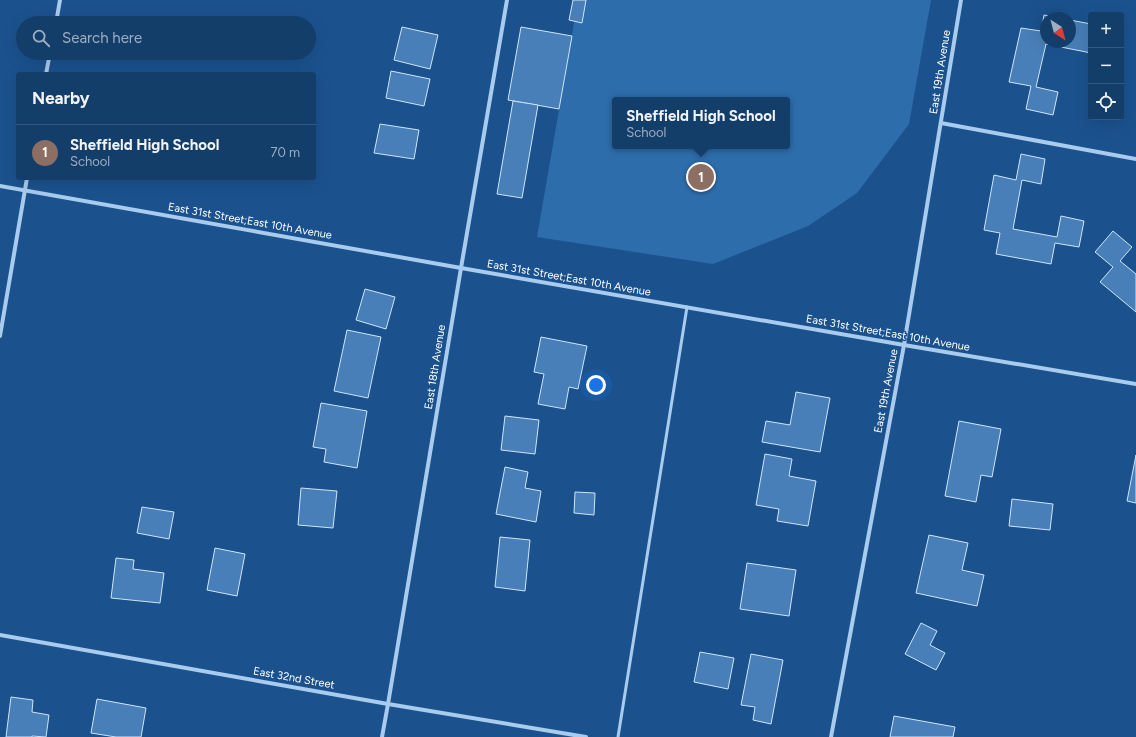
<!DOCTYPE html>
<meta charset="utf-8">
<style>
body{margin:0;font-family:Figtree,sans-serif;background:#214972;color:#f1f3f6}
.controls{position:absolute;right:12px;top:12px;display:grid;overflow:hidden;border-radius:4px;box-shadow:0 4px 16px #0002}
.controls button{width:36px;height:36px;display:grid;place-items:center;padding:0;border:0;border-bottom:1px solid #33577e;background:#143e6a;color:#f1f3f6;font:20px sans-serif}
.compass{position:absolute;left:1040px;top:12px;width:36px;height:36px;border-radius:50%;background:#143e6a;box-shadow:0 4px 16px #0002;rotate:144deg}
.you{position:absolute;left:596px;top:385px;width:14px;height:14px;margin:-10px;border:3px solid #fff;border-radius:50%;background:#1a73e8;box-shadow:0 0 0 6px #1a73e833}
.badge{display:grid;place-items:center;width:26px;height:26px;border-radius:50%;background:#90b9f0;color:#fff;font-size:13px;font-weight:700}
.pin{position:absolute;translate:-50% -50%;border:2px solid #fff;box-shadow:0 1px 4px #0006}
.popup{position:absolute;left:612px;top:97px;width:178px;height:52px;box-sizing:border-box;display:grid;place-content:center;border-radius:4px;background:#143e6a;filter:drop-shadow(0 1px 3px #0005);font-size:13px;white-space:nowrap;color:#9daec1}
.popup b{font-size:15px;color:#f1f3f6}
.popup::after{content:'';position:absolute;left:50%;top:100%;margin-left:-8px;border:8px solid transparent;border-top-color:#143e6a}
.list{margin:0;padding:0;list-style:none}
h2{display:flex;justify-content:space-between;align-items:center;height:52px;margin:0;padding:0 16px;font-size:17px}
h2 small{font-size:13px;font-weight:400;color:#9daec1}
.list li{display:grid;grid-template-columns:26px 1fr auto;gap:12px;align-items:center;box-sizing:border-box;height:56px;padding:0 16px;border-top:1px solid #33577e}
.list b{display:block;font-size:15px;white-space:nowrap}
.list p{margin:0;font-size:13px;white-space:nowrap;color:#9daec1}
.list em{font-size:13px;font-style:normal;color:#9daec1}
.icon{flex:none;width:22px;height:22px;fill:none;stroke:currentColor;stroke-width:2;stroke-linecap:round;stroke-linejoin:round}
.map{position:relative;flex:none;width:1136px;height:737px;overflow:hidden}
.search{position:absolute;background:#143e6a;box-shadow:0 4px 16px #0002;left:16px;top:16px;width:300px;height:44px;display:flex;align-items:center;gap:10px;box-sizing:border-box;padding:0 14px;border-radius:22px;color:#9daec1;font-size:15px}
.panel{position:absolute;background:#143e6a;box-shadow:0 4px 16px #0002;left:16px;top:72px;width:300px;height:108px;border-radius:4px}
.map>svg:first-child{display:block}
.green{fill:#2e6dac;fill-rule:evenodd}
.building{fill:#487fb8;stroke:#cee4fa}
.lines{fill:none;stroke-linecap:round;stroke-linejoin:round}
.lane{stroke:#a8cbee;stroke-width:3}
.street{stroke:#a8cbee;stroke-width:4}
.labels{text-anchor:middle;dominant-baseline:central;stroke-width:3;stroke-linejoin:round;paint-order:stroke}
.street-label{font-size:11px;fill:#fff;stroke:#1b528e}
</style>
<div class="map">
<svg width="1136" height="737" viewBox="0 0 1136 737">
<rect width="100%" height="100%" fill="#1b528e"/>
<path class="green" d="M578,0H931L909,124L857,193L808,226L713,264L537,237ZM615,100H787V146H615Z"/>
<g class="building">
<polygon points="573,0 586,0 582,23 569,20"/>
<polygon points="1044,15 1061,18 1046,18 1046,42 1070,42 1070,20 1091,24 1091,53 1046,44 1036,87 1058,92 1053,115 1026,109 1031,86 1009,82 1021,28 1041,31"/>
<polygon points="402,27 438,35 430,69 394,60"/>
<polygon points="521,27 572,36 559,109 508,100"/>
<polygon points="391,71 430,79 424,106 386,98"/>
<polygon points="513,101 538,105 522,198 497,194"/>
<polygon points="380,124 419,130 414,159 374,153"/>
<polygon points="1021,154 1045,159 1041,184 1022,180 1013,229 1057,237 1061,216 1084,221 1079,247 1055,243 1051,264 996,254 1000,233 984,230 994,175 1016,180"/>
<polygon points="1113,231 1132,247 1120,261 1136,274 1136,312 1100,282 1113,267 1095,252"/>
<polygon points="365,289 395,297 386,329 356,320"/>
<polygon points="347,330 381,337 368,398 334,391"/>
<polygon points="541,337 587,346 578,389 569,387 565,409 538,404 544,374 534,372"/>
<polygon points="796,392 830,398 820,452 762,442 766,421 790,425"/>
<polygon points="321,403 367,411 357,468 324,462 326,449 313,447"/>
<polygon points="505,416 539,420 535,454 501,450"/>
<polygon points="959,421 1001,429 992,477 981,475 976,502 945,496"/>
<polygon points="765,454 792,459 789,476 816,481 808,526 777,521 779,509 756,505"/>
<polygon points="1136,455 1136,503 1127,501"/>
<polygon points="505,467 528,472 525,488 541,491 536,522 496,514"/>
<polygon points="301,488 337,491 333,528 298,525"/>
<polygon points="575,492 595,493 594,515 574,513"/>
<polygon points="1012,499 1053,504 1050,530 1009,526"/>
<polygon points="142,507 174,512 169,539 137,533"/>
<polygon points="929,535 968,543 962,570 984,575 977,606 916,593"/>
<polygon points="500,537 530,540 525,591 495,587"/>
<polygon points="215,548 245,554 237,596 207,590"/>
<polygon points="116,558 134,560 133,569 164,573 160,603 111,598"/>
<polygon points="747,563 796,570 789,616 740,609"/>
<polygon points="921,623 937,631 930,645 945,653 936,670 905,654"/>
<polygon points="700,652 734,658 728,689 694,682"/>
<polygon points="751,654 783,660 771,724 753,720 755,707 741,705"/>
<polygon points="11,697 33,700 32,712 49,715 46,737 32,736 32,737 6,737"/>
<polygon points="97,699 146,708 141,737 116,737 91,733"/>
<polygon points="894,716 955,727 953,737 890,737"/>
</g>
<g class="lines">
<polyline class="lane" points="618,737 687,307"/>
<g class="street">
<polyline points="56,23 60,0"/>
<polyline points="46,74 50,53"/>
<polyline points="941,123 1136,159"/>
<polyline points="0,186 461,268 904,345 1136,384"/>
<polyline points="0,336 27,178"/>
<polyline points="0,635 388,704 586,737"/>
<polyline points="382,737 388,704 461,268 507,0"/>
<polyline points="831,737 904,345 961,0"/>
</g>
</g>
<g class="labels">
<g class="street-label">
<text transform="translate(940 72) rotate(-81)">East 19th Avenue</text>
<text transform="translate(250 221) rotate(10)">East 31st Street;East 10th Avenue</text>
<text transform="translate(569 278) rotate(10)">East 31st Street;East 10th Avenue</text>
<text transform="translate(888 333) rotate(10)">East 31st Street;East 10th Avenue</text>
<text transform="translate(435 367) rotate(-81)">East 18th Avenue</text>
<text transform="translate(886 391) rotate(-79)">East 19th Avenue</text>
<text transform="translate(294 678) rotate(10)">East 32nd Street</text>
</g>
</g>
</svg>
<div class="controls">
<button>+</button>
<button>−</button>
<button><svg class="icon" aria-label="locate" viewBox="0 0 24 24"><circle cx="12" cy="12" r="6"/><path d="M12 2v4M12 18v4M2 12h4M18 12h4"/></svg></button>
</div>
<svg class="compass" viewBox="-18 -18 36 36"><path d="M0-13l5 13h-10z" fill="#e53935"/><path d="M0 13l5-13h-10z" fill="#9daec1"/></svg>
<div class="you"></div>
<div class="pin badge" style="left:701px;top:177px;background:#8d6e63">1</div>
<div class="popup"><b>Sheffield High School</b>School</div>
<div class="search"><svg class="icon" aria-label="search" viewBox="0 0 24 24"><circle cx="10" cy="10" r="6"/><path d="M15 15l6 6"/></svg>Search here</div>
<section class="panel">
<h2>Nearby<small></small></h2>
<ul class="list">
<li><span class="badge" style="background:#8d6e63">1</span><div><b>Sheffield High School</b><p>School</p></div><em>70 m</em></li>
</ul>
</section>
</div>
